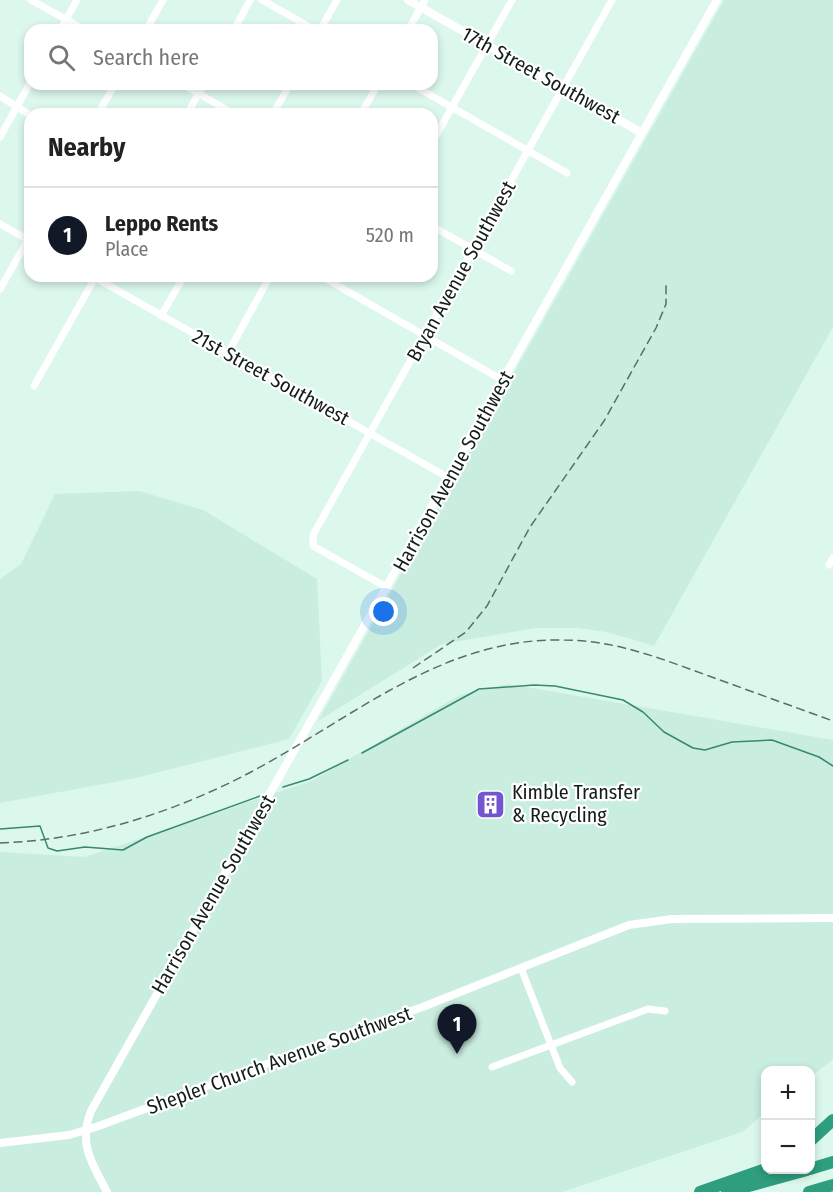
<!DOCTYPE html>
<meta charset="utf-8">
<style>
body{margin:0;font-family:"Fira Sans Condensed",sans-serif;background:#f6f6f6;color:#222}
.controls{position:absolute;right:18px;bottom:18px;display:grid;overflow:hidden;border-radius:12px;box-shadow:0 3px 9px #0003}
.controls button{width:54px;height:54px;display:grid;place-items:center;padding:0;border:0;border-bottom:2px solid #e0e0e0;background:#fff;color:#222;font:30px sans-serif}
.you{position:absolute;left:384px;top:612px;width:21px;height:21px;margin:-15px;border:4px solid #fff;border-radius:50%;background:#1a73e8;box-shadow:0 0 0 9px #1a73e833}
.badge{display:grid;place-items:center;width:39px;height:39px;border-radius:50%;background:#111827;color:#fff;font-size:20px;font-weight:700}
.pin{position:absolute;translate:-50% -50px;filter:drop-shadow(0 2px 3px #0008)}
.pin::after{content:'';position:absolute;top:32px;width:21px;height:18px;background:inherit;clip-path:polygon(0 0,100% 0,50% 100%)}
.list{margin:0;padding:0;list-style:none}
h2{display:flex;justify-content:space-between;align-items:center;height:78px;margin:0;padding:0 24px;font-size:26px}
h2 small{font-size:20px;font-weight:400;color:#767676}
.list li{display:grid;grid-template-columns:39px 1fr auto;gap:18px;align-items:center;box-sizing:border-box;height:96px;padding:0 24px;border-top:2px solid #e0e0e0}
.list b{display:block;font-size:22px;white-space:nowrap}
.list p{margin:0;font-size:20px;white-space:nowrap;color:#767676}
.list em{font-size:20px;font-style:normal;color:#767676}
.icon{flex:none;width:33px;height:33px;fill:none;stroke:currentColor;stroke-width:2;stroke-linecap:round;stroke-linejoin:round}
.map{position:relative;flex:none;width:833px;height:1192px;overflow:hidden}
.search{position:absolute;background:#fff;box-shadow:0 3px 9px #0003;left:24px;top:24px;width:414px;height:66px;display:flex;align-items:center;gap:15px;box-sizing:border-box;padding:0 21px;border-radius:18px;color:#767676;font-size:22px}
.panel{position:absolute;background:#fff;box-shadow:0 3px 9px #0003;left:24px;top:108px;width:414px;height:174px;border-radius:18px}
.map>svg:first-child{display:block}
.built{fill:#c9eddf}
.lines{fill:none;stroke-linecap:round;stroke-linejoin:round}
.stream{stroke:#378971;stroke-width:1.5}
.minor{stroke:#fff;stroke-width:7}
.tertiary{stroke:#fff;stroke-width:8}
.motorway{stroke:#2e9e7f;stroke-width:12}
.rail{stroke:#5c6c66;stroke-width:1.5;stroke-dasharray:9 4.5;stroke-linecap:butt}
.labels{text-anchor:middle;dominant-baseline:central;stroke-width:4.5;stroke-linejoin:round;paint-order:stroke}
.street-label{font-size:20px;fill:#131d1a;stroke:#fff}
.poi-label{font-size:20px;fill:#131d1a;stroke:#fff;text-anchor:start}
</style>
<div class="map">
<svg width="833" height="1192" viewBox="0 0 833 1192">
<rect width="100%" height="100%" fill="#dcf8ed"/>
<g class="built">
<polygon points="724,0 833,0 833,327 654,646 607,632 578,628 536,628 442,644 318,721"/>
<polygon points="139,491 203,510 317,579 322,681 289,739 136,778 0,803 0,579 21,564 55,494"/>
<polygon points="509,684 833,740 833,1059 811,1077 810,1070 766,1070 765,1113 742,1132 562,1192 0,1192 0,852 85,857 311,781 460,695"/>
</g>
<g class="lines">
<g class="stream">
<polyline points="362,753 479,689 534,685 555,686 623,700 643,712 664,732 693,748 705,750 732,742 772,740 819,757 833,766"/>
<polyline points="283,787 309,779 348,760"/>
<polyline points="0,829 40,826 48,848 57,851 85,847 123,850 147,837 260,796"/>
</g>
<g class="minor">
<polyline points="31,0 85,30"/>
<polyline points="262,0 315,30"/>
<polyline points="60,30 77,0"/>
<polyline points="146,30 163,0"/>
<polyline points="234,30 250,0"/>
<polyline points="320,30 337,0"/>
<polyline points="408,30 425,0"/>
<polyline points="182,84 234,114"/>
<polyline points="411,84 567,173"/>
<polyline points="0,96 30,115"/>
<polyline points="98,114 115,84"/>
<polyline points="187,114 204,84"/>
<polyline points="273,114 290,84"/>
<polyline points="361,114 378,84"/>
<polyline points="0,137 30,83"/>
<polyline points="432,143 512,0"/>
<polyline points="0,224 30,241"/>
<polyline points="432,226 511,271"/>
<polyline points="92,276 449,478"/>
<polyline points="321,276 504,381"/>
<polyline points="0,289 30,236"/>
<polyline points="161,316 184,276"/>
<polyline points="228,353 270,276"/>
<polyline points="34,386 96,276"/>
<polyline points="829,565 833,558"/>
<polyline points="388,588 313,546 313,535 612,0"/>
<polyline points="521,968 560,1068 572,1082"/>
<polyline points="492,1067 648,1009 665,1011"/>
</g>
<g class="tertiary">
<polyline points="408,0 642,133"/>
<polyline points="0,1143 69,1135 93,1128 425,1006 629,925 672,919 833,918"/>
<path d="M107,1192C92,1163 78,1144 91,1111L717,0"/>
</g>
<g class="motorway">
<polyline points="810,1141 833,1120"/>
<polyline points="810,1169 833,1162"/>
<polyline points="700,1192 766,1169"/>
<polyline points="727,1192 807,1170"/>
<polyline points="809,1192 833,1185"/>
</g>
<g class="rail">
<polyline points="413,668 466,632 487,606 530,527 604,421 656,328 666,304 666,282"/>
<path d="M0,843C88,840 173,813 251,772C353,718 443,637 564,640C615,640 662,659 709,676C750,691 792,706 833,721"/>
</g>
</g>
<defs>
<symbol id="building-square" viewBox="-11 -11 22 22"><rect x="-9" y="-9" width="18" height="18" rx="4" fill="#7355cf" stroke="#fff"/><path d="M-4-6H4V6H1V3H-1V6H-4ZM-2.5-4.3h1.7v1.8h-1.7ZM.8-4.3h1.7v1.8H.8ZM-2.5-1h1.7V.8h-1.7ZM.8-1h1.7V.8H.8Z" fill="#fff"/></symbol>
</defs>
<g fill-rule="evenodd">
<use href="#building-square" x="474" y="788" width="33" height="33"/>
</g>
<g class="labels">
<g class="street-label">
<text transform="translate(541 75) rotate(29)">17th Street Southwest</text>
<text transform="translate(461 271) rotate(-61)">Bryan Avenue Southwest</text>
<text transform="translate(271 377) rotate(29)">21st Street Southwest</text>
<text transform="translate(453 471) rotate(-61)">Harrison Avenue Southwest</text>
<text transform="translate(213 894) rotate(-60)">Harrison Avenue Southwest</text>
<text transform="translate(279 1060) rotate(-20)">Shepler Church Avenue Southwest</text>
</g>
<g class="poi-label">
<text x="512" y="792">Kimble Transfer<tspan x="512" dy="23">&amp; Recycling</tspan></text>
</g>
</g>
</svg>
<div class="controls">
<button>+</button>
<button>−</button>
</div>
<div class="you"></div>
<div class="pin badge" style="left:457px;top:1054px">1</div>
<div class="search"><svg class="icon" aria-label="search" viewBox="0 0 24 24"><circle cx="10" cy="10" r="6"/><path d="M15 15l6 6"/></svg>Search here</div>
<section class="panel">
<h2>Nearby<small></small></h2>
<ul class="list">
<li><span class="badge">1</span><div><b>Leppo Rents</b><p>Place</p></div><em>520 m</em></li>
</ul>
</section>
</div>
